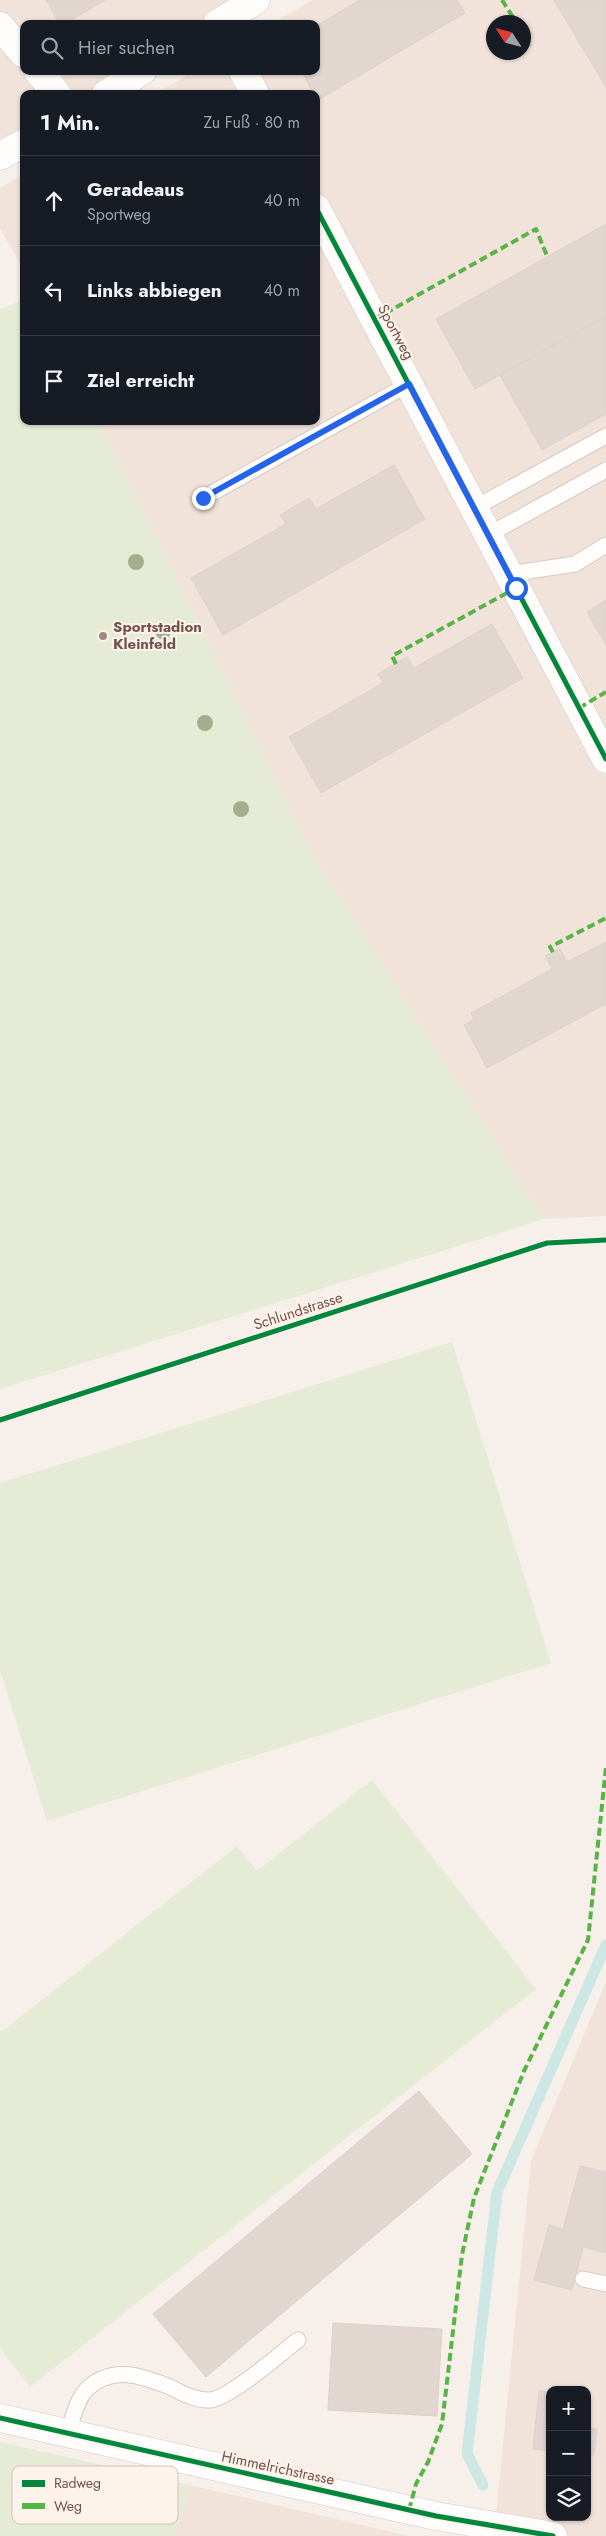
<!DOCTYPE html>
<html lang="de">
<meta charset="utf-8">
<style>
body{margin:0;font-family:Jost,sans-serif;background:#242831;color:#f1f3f6}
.controls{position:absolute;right:15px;bottom:15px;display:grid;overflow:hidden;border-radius:10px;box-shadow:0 1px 4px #0004}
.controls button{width:45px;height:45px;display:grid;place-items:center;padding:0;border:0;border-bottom:1px solid #363941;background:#171b24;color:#f1f3f6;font:25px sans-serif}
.compass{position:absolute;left:486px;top:15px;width:45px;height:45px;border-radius:50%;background:#171b24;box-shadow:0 1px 4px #0004;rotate:306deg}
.stop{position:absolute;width:15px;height:15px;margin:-11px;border:4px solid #2563eb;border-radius:50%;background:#fff}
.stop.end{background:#2563eb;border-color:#fff;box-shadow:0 1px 5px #0008}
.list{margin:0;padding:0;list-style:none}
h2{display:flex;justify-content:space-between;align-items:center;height:65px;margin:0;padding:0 20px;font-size:21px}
h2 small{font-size:16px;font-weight:400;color:#9ea1a6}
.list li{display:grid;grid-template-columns:32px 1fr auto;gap:15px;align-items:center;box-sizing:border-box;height:90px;padding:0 20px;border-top:1px solid #363941}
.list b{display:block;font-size:19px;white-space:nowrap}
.list p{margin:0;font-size:16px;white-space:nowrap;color:#9ea1a6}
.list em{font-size:16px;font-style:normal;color:#9ea1a6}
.icon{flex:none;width:28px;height:28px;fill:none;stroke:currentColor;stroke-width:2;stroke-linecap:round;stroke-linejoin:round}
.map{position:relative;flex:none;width:606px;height:2536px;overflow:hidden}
.search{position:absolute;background:#171b24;box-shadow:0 1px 4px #0004;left:20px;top:20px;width:300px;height:55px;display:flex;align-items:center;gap:12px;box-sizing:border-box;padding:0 18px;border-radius:10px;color:#9ea1a6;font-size:19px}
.panel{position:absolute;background:#171b24;box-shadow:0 1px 4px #0004;left:20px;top:90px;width:300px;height:335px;border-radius:10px}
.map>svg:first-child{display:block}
.residential{fill:#f1e3da;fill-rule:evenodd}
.green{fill:#e6ebd5}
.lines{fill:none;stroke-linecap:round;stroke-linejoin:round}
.stream{stroke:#cce7e4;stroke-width:11}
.building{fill:#e2d6d1;stroke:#ded1cc}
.service-casing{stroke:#d4cac6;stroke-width:17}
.minor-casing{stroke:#d4cac6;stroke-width:29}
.tertiary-casing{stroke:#d4cac6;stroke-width:29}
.service{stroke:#fefdfc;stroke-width:15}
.minor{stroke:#fefdfc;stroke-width:28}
.tertiary{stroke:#fefdfc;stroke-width:28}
.quiet{stroke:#59b447;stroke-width:4;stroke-dasharray:8 4;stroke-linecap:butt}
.cycleway-casing{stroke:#fef3eb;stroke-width:8}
.cycleway{stroke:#00873e;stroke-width:5}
.tree{fill:#a2ae8e}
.route{stroke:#2563eb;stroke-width:6}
.poi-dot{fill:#a18983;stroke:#fef3eb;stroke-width:2}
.labels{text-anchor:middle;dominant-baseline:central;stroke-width:4;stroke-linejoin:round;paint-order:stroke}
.street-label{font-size:15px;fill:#73524b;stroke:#fef3eb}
.poi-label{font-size:15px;font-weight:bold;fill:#73524b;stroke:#fef3eb;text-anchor:start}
.key{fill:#fef3eb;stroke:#d4c3bb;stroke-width:1}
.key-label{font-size:14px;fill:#73524b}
</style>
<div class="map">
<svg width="606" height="2536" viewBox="0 0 606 2536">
<rect width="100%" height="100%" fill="#f6efea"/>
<g class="residential">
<polygon points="0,0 250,0 212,24 24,24 24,71 137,71 98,94 24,94 24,134 0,146"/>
<path d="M312,0H606V1216L544,1219L311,851L99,421H316V94H156L194,71H316V24H272ZM494,22H524V52H494Z"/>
<polygon points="24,174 24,271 0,228 0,188"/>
<path d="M606,1982V2536H494L531,2161ZM550,2390H587V2517H550Z"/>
<polygon points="190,2485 409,2536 174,2536"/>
</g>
<g class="green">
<polygon points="24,300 24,421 99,421 311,851 544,1219 0,1389 0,309"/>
<polygon points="452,1342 551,1663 47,1821 0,1670 0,1483"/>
<polygon points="372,1780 536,1989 30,2387 0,2348 0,2033 237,1846 257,1871"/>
<polygon points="0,2442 190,2485 174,2536 0,2536"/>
</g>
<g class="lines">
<polyline class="stream" points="483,2485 467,2454 497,2192 606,1945"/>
</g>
<g class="building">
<polygon points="46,0 105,0 65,24 60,24"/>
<polygon points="360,0 457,0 465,13 318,100 316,94 314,94 301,71 316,71 316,26"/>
<polygon points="554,0 606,0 606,87"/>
<polygon points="606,224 606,316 475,389 436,319"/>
<polygon points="606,316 606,414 542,450 500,375"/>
<polygon points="394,465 425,519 223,635 191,578 286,524 280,515 309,498 316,509"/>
<polygon points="606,600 606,645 587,612"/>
<polygon points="492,624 523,678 321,793 289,737 383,683 378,674 407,657 414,668"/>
<polygon points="606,942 606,1004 487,1068 464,1025 474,1019 471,1013 552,969 545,956 553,952 560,949 567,962"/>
<polygon points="419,2091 472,2154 206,2377 153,2314"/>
<polygon points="580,2166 606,2172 606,2253 583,2247 572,2290 534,2280 549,2225 563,2229"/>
<polygon points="333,2323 442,2329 437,2416 328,2410"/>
<polygon points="539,2391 550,2392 550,2451 533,2449"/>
<polygon points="587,2396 590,2397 587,2419"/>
<polygon points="587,2428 597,2429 594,2455 587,2455"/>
</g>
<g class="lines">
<defs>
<g id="service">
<polyline points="203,498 409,384"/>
<polyline points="474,508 606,436"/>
<polyline points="488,535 606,470"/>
<polyline points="508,574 575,564 606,545"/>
<polyline points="583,2279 606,2284"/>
<path d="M68,2433C72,2420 77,2398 88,2388C113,2365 143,2376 170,2387C182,2393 196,2401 210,2400C230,2398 280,2354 298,2340"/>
</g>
<g id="minor">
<polyline points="0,26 24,54"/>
<polyline points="38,71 57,94"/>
<polyline points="243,71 255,94"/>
<polyline points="316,208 606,759"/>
<polyline points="0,2418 436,2516 553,2536"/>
</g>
<g id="tertiary">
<polyline points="217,24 256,0"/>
<polyline points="106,94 142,71"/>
<polyline points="0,156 24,143"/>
</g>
</defs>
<use href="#service" class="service-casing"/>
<use href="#minor" class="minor-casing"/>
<use href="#tertiary" class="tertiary-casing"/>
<use href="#service" class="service"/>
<use href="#minor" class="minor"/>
<use href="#tertiary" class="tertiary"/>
<g class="quiet">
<polyline points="502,0 516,22"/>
<polyline points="524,35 530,46"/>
<polyline points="375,319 536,229 547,256"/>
<polyline points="396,664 392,656 516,588"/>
<polyline points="579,708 606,692"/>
<polyline points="553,952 550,947 606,918"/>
<polyline points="409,2510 416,2484 428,2462 442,2424 462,2255 474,2198 524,2071 588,1940 606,1767"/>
</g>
<defs>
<g id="cycleway">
<polyline points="316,208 606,759"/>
<polyline points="0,1420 547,1243 606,1240"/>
<polyline points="0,2418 436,2516 553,2536"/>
</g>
</defs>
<use href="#cycleway" class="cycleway-casing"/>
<use href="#cycleway" class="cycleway"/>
</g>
<g class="tree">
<circle cx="136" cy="562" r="8"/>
<circle cx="163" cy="631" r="8"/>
<circle cx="205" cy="723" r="8"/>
<circle cx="241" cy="809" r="8"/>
</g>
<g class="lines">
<polyline class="route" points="203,498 409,384 516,588"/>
</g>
<circle class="poi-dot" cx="103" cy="636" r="5"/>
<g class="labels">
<g class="street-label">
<text transform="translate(396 332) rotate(62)">Sportweg</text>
<text transform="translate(298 1311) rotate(-18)">Schlundstrasse</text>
<text transform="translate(278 2468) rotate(12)">Himmelrichstrasse</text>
</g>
<g class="poi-label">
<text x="113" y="627">Sportstadion<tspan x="113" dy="17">Kleinfeld</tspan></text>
</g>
</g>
<rect x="12" y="2466" width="166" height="58" rx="8" class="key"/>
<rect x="22" y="2480" width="23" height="7" fill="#00873e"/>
<rect x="22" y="2503" width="23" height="6" fill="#59b447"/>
<g class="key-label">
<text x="54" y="2488">Radweg</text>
<text x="54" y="2511">Weg</text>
</g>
</svg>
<div class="controls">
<button>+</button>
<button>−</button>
<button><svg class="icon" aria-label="layers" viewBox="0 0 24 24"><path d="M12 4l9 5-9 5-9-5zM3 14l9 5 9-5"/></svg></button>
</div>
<svg class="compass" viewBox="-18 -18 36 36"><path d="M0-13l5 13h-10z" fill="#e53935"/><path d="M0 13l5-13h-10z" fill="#9ea1a6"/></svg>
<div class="stop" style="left:516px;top:588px"></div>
<div class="stop end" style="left:203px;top:498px"></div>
<div class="search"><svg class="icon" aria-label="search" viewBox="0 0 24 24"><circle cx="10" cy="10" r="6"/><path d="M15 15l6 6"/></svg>Hier suchen</div>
<section class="panel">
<h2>1 Min.<small>Zu Fuß · 80 m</small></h2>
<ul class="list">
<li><svg class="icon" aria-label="ahead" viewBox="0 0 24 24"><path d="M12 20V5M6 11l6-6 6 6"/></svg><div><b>Geradeaus</b><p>Sportweg</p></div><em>40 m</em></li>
<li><svg class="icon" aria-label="left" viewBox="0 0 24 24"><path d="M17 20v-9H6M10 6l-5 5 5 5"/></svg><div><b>Links abbiegen</b></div><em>40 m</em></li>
<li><svg class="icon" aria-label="arrive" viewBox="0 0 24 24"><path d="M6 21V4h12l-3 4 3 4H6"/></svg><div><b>Ziel erreicht</b></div></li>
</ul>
</section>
</div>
